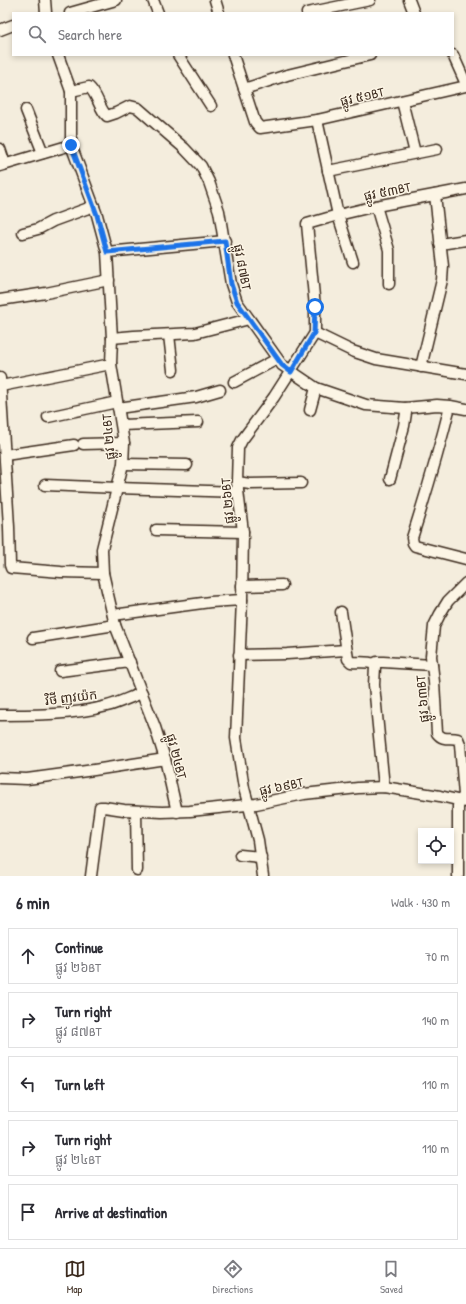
<!DOCTYPE html>
<meta charset="utf-8">
<style>
body{margin:0;font-family:"Patrick Hand","Noto Sans Khmer",sans-serif;background:#f7f7f7;color:#2b2b33}
.controls{position:absolute;right:12px;bottom:12px;display:grid;overflow:hidden;border-radius:0px;box-shadow:0 2px 6px #0003}
.controls button{width:36px;height:36px;display:grid;place-items:center;padding:0;border:0;border-bottom:1px solid #e1e1e2;background:#fff;color:#2b2b33;font:20px sans-serif}
.stop{position:absolute;width:12px;height:12px;margin:-9px;border:3px solid #1a73e8;border-radius:50%;background:#fff}
.stop.end{background:#1a73e8;border-color:#fff;box-shadow:0 1px 4px #0008}
.list{margin:0;padding:0;list-style:none}
h2{display:flex;justify-content:space-between;align-items:center;height:52px;margin:0;padding:0 16px;font-size:17px}
h2 small{font-size:13px;font-weight:400;color:#7c7c81}
.list li{display:grid;grid-template-columns:26px 1fr auto;gap:12px;align-items:center;box-sizing:border-box;height:56px;margin:0 8px 8px;padding:0 8px;border:1px solid #e1e1e2;border-radius:0px}
.list b{display:block;font-size:15px;white-space:nowrap}
.list p{margin:0;font-size:13px;white-space:nowrap;color:#7c7c81}
.list em{font-size:13px;font-style:normal;color:#7c7c81}
.icon{flex:none;width:22px;height:22px;fill:none;stroke:currentColor;stroke-width:2;stroke-linecap:round;stroke-linejoin:round}
.map{position:relative;flex:none;width:466px;height:876px;overflow:hidden}
.search{position:absolute;background:#fff;box-shadow:0 2px 6px #0003;left:12px;right:12px;top:12px;height:44px;display:flex;align-items:center;gap:10px;box-sizing:border-box;padding:0 14px;border-radius:0px;color:#7c7c81;font-size:15px}
.sheet{height:372px;background:#fff}
nav{display:flex;justify-content:space-around;align-items:center;box-sizing:border-box;height:56px;border-top:1px solid #e1e1e2;background:#fff;font-size:11px;color:#7c7c81}
nav a{display:grid;justify-items:center;gap:2px}
nav .on{color:#3b2a1e}
.map>svg:first-child{display:block}
.lines{fill:none;stroke-linecap:round;stroke-linejoin:round}
.minor-casing{stroke:#3b2a1e;stroke-width:13}
.minor{stroke:#fcf5e5;stroke-width:10}
.route{stroke:#1a73e8;stroke-width:5}
.labels{text-anchor:middle;dominant-baseline:central;stroke-width:3;stroke-linejoin:round;paint-order:stroke}
.street-label{font-size:13px;fill:#3b2a1e;stroke:#fcf5e5}
</style>
<div class="map">
<svg width="466" height="876" viewBox="0 0 466 876">
<rect width="100%" height="100%" fill="#f4eddd"/>
<filter id="ink" filterUnits="userSpaceOnUse"><feTurbulence type="fractalNoise" baseFrequency=".025" numOctaves="2"/><feDisplacementMap in="SourceGraphic" scale="8" xChannelSelector="R" yChannelSelector="G"/><feConvolveMatrix kernelMatrix="1 2 1 2 8 2 1 2 1" color-interpolation-filters="sRGB"/></filter>
<g filter="url(#ink)">
<g class="lines">
<defs>
<g id="minor">
<polyline points="45,0 46,13"/>
<polyline points="153,0 158,13"/>
<polyline points="215,0 219,13"/>
<polyline points="409,0 414,13"/>
<polyline points="70,13 116,0"/>
<polyline points="307,13 370,0"/>
<polyline points="0,30 13,25"/>
<polyline points="58,55 71,91 71,145 97,215 107,252 112,338 111,364 124,443 123,464 102,549 103,573 115,625 155,727 165,759 177,812"/>
<polyline points="178,55 211,106"/>
<polyline points="233,55 255,122 260,128 317,120 466,86"/>
<polyline points="453,55 466,84"/>
<polyline points="244,89 287,75 370,55"/>
<path d="M71,91L89,87C98,95 99,109 107,116L116,113L130,106L138,108L184,148L201,166L209,182L219,211L231,284L237,302L282,365L316,388L366,405L405,408L437,405L450,406L466,409"/>
<polyline points="402,101 415,153"/>
<polyline points="26,110 43,153"/>
<polyline points="317,120 338,215 353,262"/>
<polyline points="0,149 5,164"/>
<polyline points="0,166 71,145"/>
<polyline points="328,171 437,149"/>
<polyline points="376,206 389,250 389,284"/>
<polyline points="23,233 38,229 53,221 94,206"/>
<polyline points="440,244 466,240"/>
<polyline points="107,252 225,241"/>
<polyline points="0,300 46,293 109,280"/>
<polyline points="315,333 352,351 376,359 466,374"/>
<polyline points="169,335 173,370"/>
<polyline points="112,338 134,336 195,333 249,319"/>
<polyline points="421,367 442,280 443,266 435,195"/>
<polyline points="0,378 9,527 10,565 11,568 61,572 103,573"/>
<polyline points="234,382 277,359"/>
<polyline points="1,386 111,364"/>
<path d="M450,406C439,450 426,494 412,538L413,543L415,546L466,559"/>
<polyline points="118,408 196,397 220,390"/>
<polyline points="310,410 316,388"/>
<polyline points="48,417 117,402"/>
<polyline points="122,425 198,422"/>
<polyline points="83,444 124,443"/>
<polyline points="5,455 74,445"/>
<polyline points="123,464 187,465"/>
<polyline points="390,479 404,426 406,413 405,408"/>
<polyline points="237,482 250,484 301,483"/>
<polyline points="45,485 118,488 238,492"/>
<polyline points="156,530 243,532"/>
<polyline points="242,586 282,585"/>
<path d="M341,612L348,659L351,662C358,663 367,661 374,664L375,667L374,685L384,787"/>
<polyline points="113,615 210,602 242,600"/>
<polyline points="33,638 115,625"/>
<polyline points="239,655 287,654 346,650"/>
<polyline points="374,664 377,662 383,662 432,665"/>
<polyline points="60,671 130,662"/>
<path d="M0,715C35,715 74,715 107,706C119,703 130,697 142,693"/>
<polyline points="0,778 27,779 94,770 165,759"/>
<polyline points="136,811 137,870"/>
<polyline points="240,855 261,857"/>
<polyline points="91,876 100,807 104,807 124,810 162,812 190,811 256,804 304,794 358,788 384,787 440,796 466,802"/>
<polyline points="263,876 258,840 244,788 236,738 242,600 243,532 237,482 238,448 242,440 274,397 315,333 315,307 307,224 338,215 376,206 466,189"/>
<path d="M458,876V806L464,795L460,744L458,739C450,737 443,741 437,733L434,682L431,656L434,626L440,614L448,601L466,583"/>
</g>
</defs>
<use href="#minor" class="minor-casing"/>
<use href="#minor" class="minor"/>
</g>
</g>
<g class="lines" filter="url(#ink)">
<polyline class="route" points="71,145 97,215 107,252 225,241 231,284 237,302 282,365 291,372 314,333 315,307"/>
</g>
<g class="labels">
<g class="street-label">
<text transform="translate(362 96) rotate(-13)">ផ្លូវ ៥១BT</text>
<text transform="translate(387 191) rotate(-12)">ផ្លូវ ៥៣BT</text>
<text transform="translate(243 267) rotate(79)">ផ្លូវ ៨៧BT</text>
<text transform="translate(108 437) rotate(-95)">ផ្លូវ ២៤BT</text>
<text transform="translate(227 501) rotate(-95)">ផ្លូវ ២៦BT</text>
<text transform="translate(71 697) rotate(-7)">វិថី ញូវយ៉ក</text>
<text transform="translate(422 699) rotate(-95)">ផ្លូវ ៦៣BT</text>
<text transform="translate(177 756) rotate(75)">ផ្លូវ ២៤BT</text>
<text transform="translate(281 786) rotate(-12)">ផ្លូវ ៦៩BT</text>
</g>
</g>
</svg>
<div class="controls">
<button><svg class="icon" aria-label="locate" viewBox="0 0 24 24"><circle cx="12" cy="12" r="6"/><path d="M12 2v4M12 18v4M2 12h4M18 12h4"/></svg></button>
</div>
<div class="stop" style="left:315px;top:307px"></div>
<div class="stop end" style="left:71px;top:145px"></div>
<div class="search"><svg class="icon" aria-label="search" viewBox="0 0 24 24"><circle cx="10" cy="10" r="6"/><path d="M15 15l6 6"/></svg>Search here</div>
</div>
<section class="sheet">
<h2>6 min<small>Walk · 430 m</small></h2>
<ul class="list">
<li><svg class="icon" aria-label="ahead" viewBox="0 0 24 24"><path d="M12 20V5M6 11l6-6 6 6"/></svg><div><b>Continue</b><p>ផ្លូវ ២៦BT</p></div><em>70 m</em></li>
<li><svg class="icon" aria-label="right" viewBox="0 0 24 24"><path d="M7 20v-9h11M14 6l5 5-5 5"/></svg><div><b>Turn right</b><p>ផ្លូវ ៨៧BT</p></div><em>140 m</em></li>
<li><svg class="icon" aria-label="left" viewBox="0 0 24 24"><path d="M17 20v-9H6M10 6l-5 5 5 5"/></svg><div><b>Turn left</b></div><em>110 m</em></li>
<li><svg class="icon" aria-label="right" viewBox="0 0 24 24"><path d="M7 20v-9h11M14 6l5 5-5 5"/></svg><div><b>Turn right</b><p>ផ្លូវ ២៤BT</p></div><em>110 m</em></li>
<li><svg class="icon" aria-label="arrive" viewBox="0 0 24 24"><path d="M6 21V4h12l-3 4 3 4H6"/></svg><div><b>Arrive at destination</b></div></li>
</ul>
</section>
<nav>
<a class="on"><svg class="icon" aria-label="map" viewBox="0 0 24 24"><path d="M3 6l6-2 6 2 6-2v14l-6 2-6-2-6 2zM9 4v14M15 6v14"/></svg>Map</a>
<a><svg class="icon" aria-label="directions" viewBox="0 0 24 24"><path d="M12 3l9 9-9 9-9-9zM9 14v-3h6M13 9l2 2-2 2"/></svg>Directions</a>
<a><svg class="icon" aria-label="saved" viewBox="0 0 24 24"><path d="M7 4h10v16l-5-4-5 4z"/></svg>Saved</a>
</nav>
